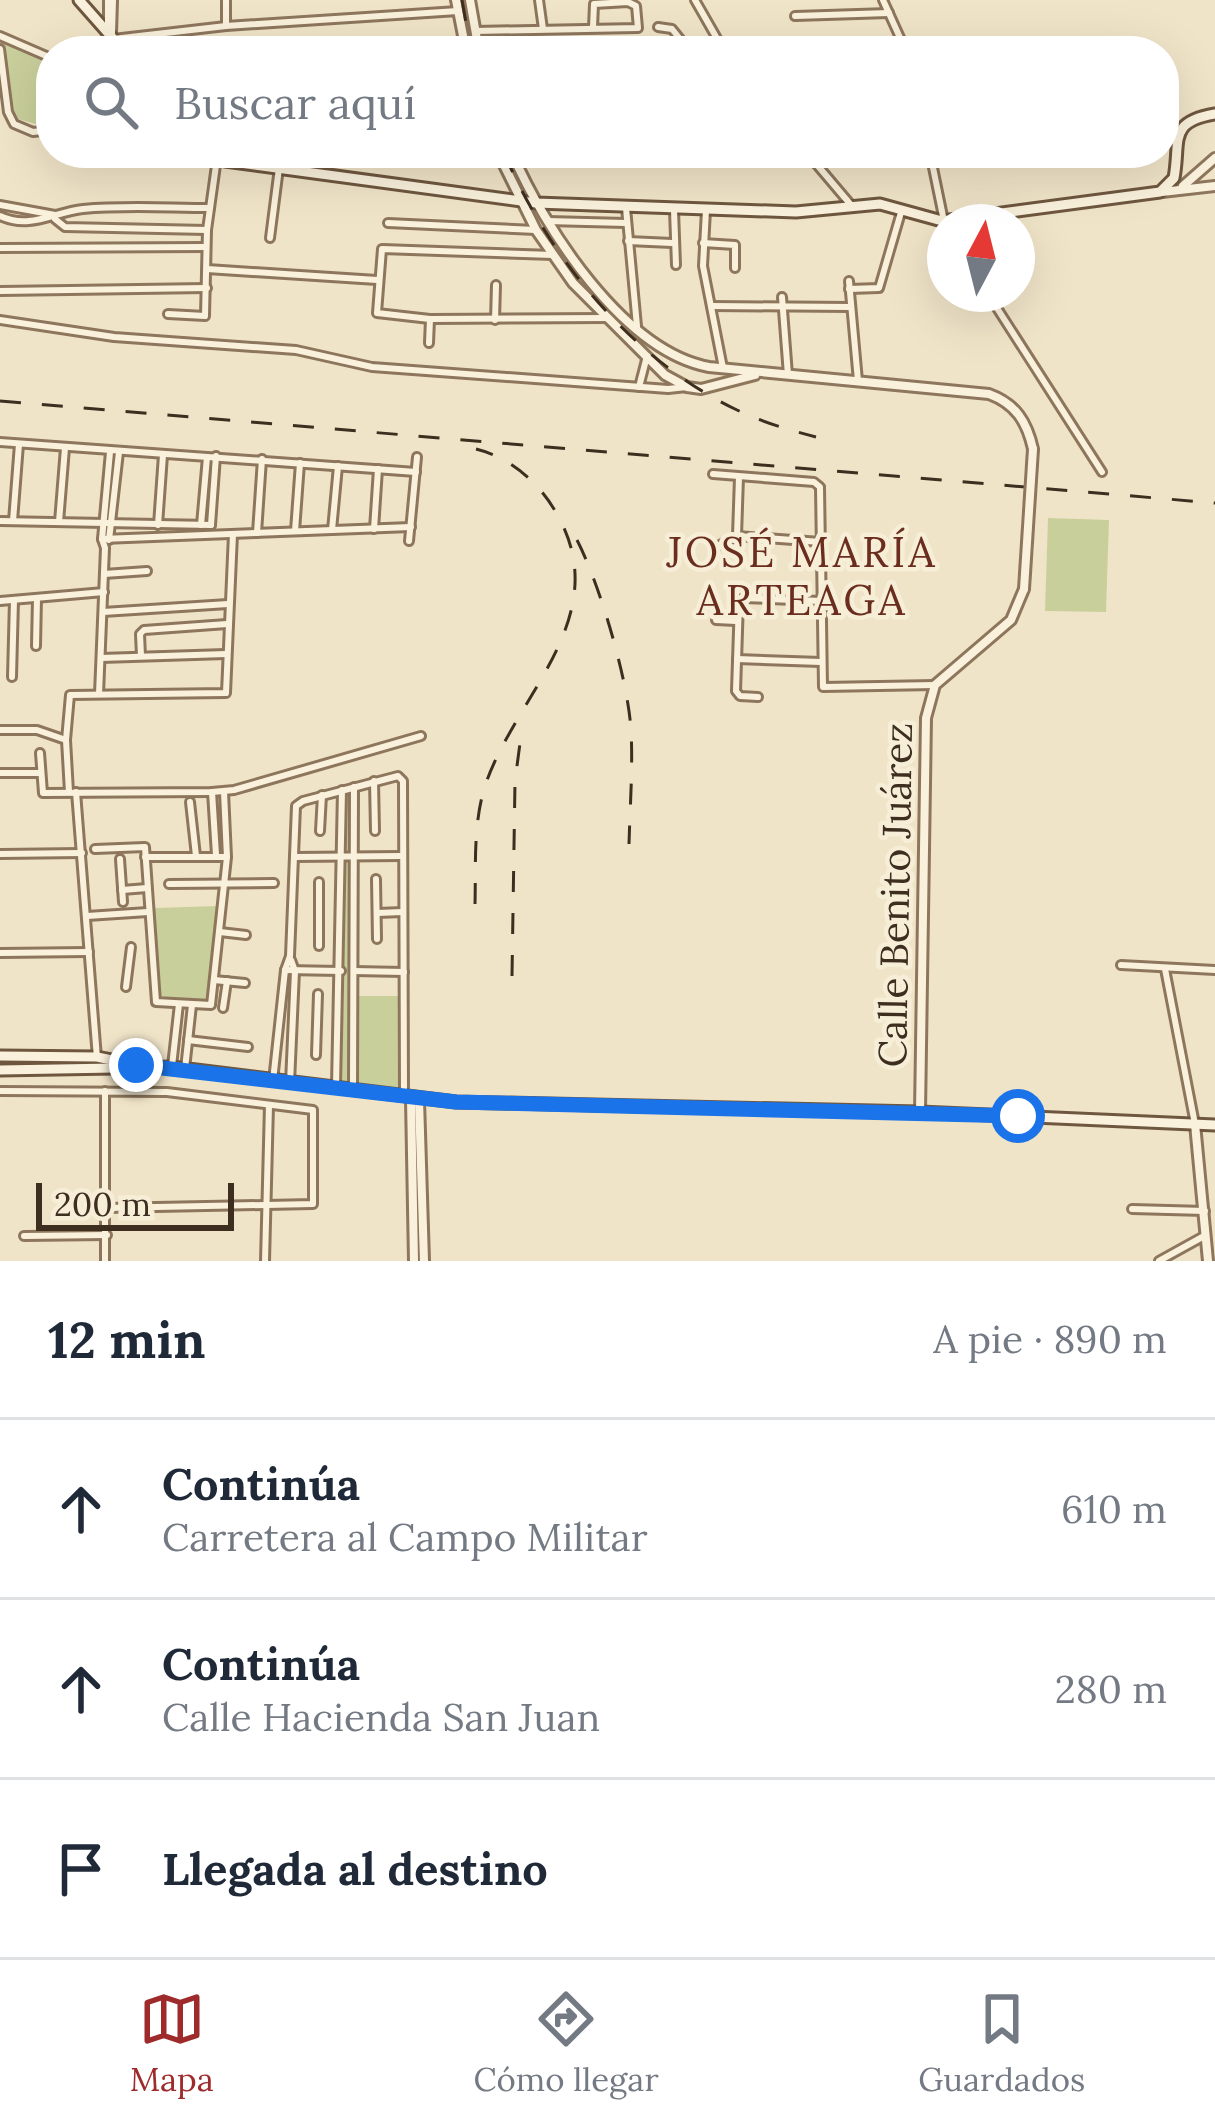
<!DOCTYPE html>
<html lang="es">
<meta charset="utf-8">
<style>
body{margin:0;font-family:Lora,serif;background:#f2f2f3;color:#1f2937}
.compass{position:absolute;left:927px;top:204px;width:108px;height:108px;border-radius:50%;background:#fff;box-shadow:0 12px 48px #0002;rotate:7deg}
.scale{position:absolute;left:36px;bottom:30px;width:198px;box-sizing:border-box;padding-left:12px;border:6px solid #3d2e20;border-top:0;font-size:33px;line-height:42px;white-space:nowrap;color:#3d2e20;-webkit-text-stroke:9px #f7eed8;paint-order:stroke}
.stop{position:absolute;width:36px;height:36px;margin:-27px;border:9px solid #1a73e8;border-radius:50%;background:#fff}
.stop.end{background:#1a73e8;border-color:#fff;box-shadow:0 3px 12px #0008}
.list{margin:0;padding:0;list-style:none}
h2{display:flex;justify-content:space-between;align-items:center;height:156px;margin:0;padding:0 48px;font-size:51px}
h2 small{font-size:39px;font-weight:400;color:#747a83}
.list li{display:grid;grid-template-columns:78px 1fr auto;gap:36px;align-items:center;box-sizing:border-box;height:180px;padding:0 48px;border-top:3px solid #e0e1e3}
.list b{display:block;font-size:45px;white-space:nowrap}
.list p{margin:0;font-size:39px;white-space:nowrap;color:#747a83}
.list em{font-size:39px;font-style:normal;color:#747a83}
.icon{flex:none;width:66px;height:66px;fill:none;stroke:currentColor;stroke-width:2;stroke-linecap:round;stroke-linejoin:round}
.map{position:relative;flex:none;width:1215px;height:1261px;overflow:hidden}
.search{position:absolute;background:#fff;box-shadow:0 12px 48px #0002;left:36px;right:36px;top:36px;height:132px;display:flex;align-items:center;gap:30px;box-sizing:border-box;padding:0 42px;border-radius:48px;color:#747a83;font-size:45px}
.sheet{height:696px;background:#fff}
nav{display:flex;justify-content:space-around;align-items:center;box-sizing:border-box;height:168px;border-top:3px solid #e0e1e3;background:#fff;font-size:33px;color:#747a83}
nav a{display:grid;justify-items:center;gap:6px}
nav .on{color:#9e2a2b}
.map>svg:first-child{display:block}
.green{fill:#c9cf9b}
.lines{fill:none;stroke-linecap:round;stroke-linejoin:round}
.minor-casing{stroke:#8d765c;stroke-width:12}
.tertiary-casing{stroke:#8d765c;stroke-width:14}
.secondary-casing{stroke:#6f573f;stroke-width:15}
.minor{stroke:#faf1dc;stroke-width:6}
.tertiary{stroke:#faf1dc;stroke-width:8}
.secondary{stroke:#faf1dc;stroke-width:9}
.rail{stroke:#3d2e20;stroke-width:3;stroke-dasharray:21 21;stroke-linecap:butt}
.tertiary-bridge-casing{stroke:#8d765c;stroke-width:14;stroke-linecap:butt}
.tertiary-bridge{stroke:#faf1dc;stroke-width:8}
.route{stroke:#1a73e8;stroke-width:15}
.labels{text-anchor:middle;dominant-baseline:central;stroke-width:9;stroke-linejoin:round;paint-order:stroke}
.street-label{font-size:39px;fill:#3d2e20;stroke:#f7eed8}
.neighbourhood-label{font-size:42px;letter-spacing:3px;fill:#6b2e1e;stroke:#f7eed8}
</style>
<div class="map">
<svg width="1215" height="1261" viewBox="0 0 1215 1261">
<rect width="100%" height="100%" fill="#f0e4c8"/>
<g class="green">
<polygon points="3,41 51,62 51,128 14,118 0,44"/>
<polygon points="1048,518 1109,520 1106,612 1045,611"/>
<polygon points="350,790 351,1083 339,1082 344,791"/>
<polygon points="217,906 206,1003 159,999 153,908"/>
<polygon points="358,996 400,996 400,1088 357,1087"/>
</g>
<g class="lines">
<defs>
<g id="minor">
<polyline points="539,0 543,29"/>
<polyline points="695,0 723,49"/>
<polyline points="883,0 906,51"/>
<polyline points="795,16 889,13"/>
<polyline points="226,26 226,0"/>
<polyline points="658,27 672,29 688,49 724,51"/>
<polyline points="475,31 638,28 636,6 628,2 594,4 593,28"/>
<polyline points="108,32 108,0"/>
<polyline points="112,33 113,0"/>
<polyline points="0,36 51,58"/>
<polyline points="113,39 226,26 458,11"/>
<polyline points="0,49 8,112 14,124 33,132 51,130"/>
<polyline points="807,153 851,205"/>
<polyline points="930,153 945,226"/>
<polyline points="0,205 55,215"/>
<polyline points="626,208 637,326"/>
<polyline points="674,210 676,265"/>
<polyline points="706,210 703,266 723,368"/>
<path d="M0,216C30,230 54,212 83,209C125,205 169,208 210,208"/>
<polyline points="55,219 65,227 207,230"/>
<polyline points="547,221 626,223"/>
<polyline points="388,223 536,230"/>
<polyline points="270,238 279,168"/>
<polyline points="628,241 672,243"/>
<polyline points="703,243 735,245 735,268"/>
<polyline points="0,248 206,247"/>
<polyline points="553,255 382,249 377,313 430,319 608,318"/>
<polyline points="207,269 377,280"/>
<polyline points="849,281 858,381"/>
<polyline points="849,289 879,288 902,209"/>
<polyline points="0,291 207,288"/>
<polyline points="988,294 1102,472"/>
<polyline points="782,297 788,375"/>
<polyline points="711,306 850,307"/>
<polyline points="168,314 205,316 207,230 217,158"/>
<polyline points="0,320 114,337 296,350 372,367 668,389 687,387"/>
<polyline points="495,320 496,285"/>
<polyline points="429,343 430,319"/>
<polyline points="639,387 647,356"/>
<polyline points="0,442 416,472"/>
<polyline points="713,474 814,482 820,487 823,687 935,685"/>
<polyline points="0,521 211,525"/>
<polyline points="13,521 19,444"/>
<polyline points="59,522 65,448"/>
<polyline points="158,525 163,455"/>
<polyline points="201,525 207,457"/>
<polyline points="211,525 216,456"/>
<polyline points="374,529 378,469"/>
<polyline points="332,530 338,466"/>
<polyline points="295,531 300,463"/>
<polyline points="257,533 262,459"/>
<polyline points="737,536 821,542"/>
<polyline points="737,536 739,477"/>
<polyline points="102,539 411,527"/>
<polyline points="109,540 119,452"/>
<polyline points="409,541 417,457"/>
<polyline points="716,547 737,536"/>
<polyline points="104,574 147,571"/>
<polyline points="0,601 104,592"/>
<polyline points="103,612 228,604"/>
<polyline points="716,620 736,621"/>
<polyline points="36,646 37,598"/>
<polyline points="141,656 140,634 144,630 227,624"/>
<polyline points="101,658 226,654"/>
<polyline points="737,659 821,662"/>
<polyline points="12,677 14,600"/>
<polyline points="99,694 105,548 102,539 110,452"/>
<polyline points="758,697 740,696 736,691 739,601 744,598 821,601"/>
<polyline points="0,730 37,730 66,740"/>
<polyline points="40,753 43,793 212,792 234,790 421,736"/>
<polyline points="0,773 41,773"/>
<polyline points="374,781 375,831"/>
<polyline points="69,792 66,740 70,695 226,693 233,534"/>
<polyline points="76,792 97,1058"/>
<polyline points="212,792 216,855"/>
<polyline points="190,802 196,856"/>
<polyline points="320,831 322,795"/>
<polyline points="95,849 145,847 156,1002 211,1005 227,857 224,792"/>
<polyline points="0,854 82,853"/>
<polyline points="145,857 226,857"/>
<polyline points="294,857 402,856"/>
<polyline points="120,859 123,902"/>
<polyline points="376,879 377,939"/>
<polyline points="169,884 274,883"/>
<polyline points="122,890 147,888"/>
<polyline points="377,913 403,912"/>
<polyline points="87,916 148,912"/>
<polyline points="220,932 246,935"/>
<polyline points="319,946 319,882"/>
<polyline points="0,953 89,952"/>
<polyline points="1121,965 1215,970"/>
<polyline points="1165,969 1195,1124"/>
<polyline points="285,970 341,971"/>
<polyline points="354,971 404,972"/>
<polyline points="214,980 245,983"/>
<polyline points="126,987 131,947"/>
<polyline points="223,1008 227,981"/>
<polyline points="188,1040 248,1047"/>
<polyline points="316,1055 318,994"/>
<polyline points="172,1066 179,1004"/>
<polyline points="185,1069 192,1005"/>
<polyline points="273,1081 285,970 290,956 296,806 303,801 398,776 403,781 404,1095"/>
<polyline points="290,1083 295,971 291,960"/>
<polyline points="336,1086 342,790"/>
<polyline points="353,1089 354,787"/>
<polyline points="0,1091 167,1092 313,1110 313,1204 106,1208"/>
<polyline points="105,1091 105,1261"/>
<polyline points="1132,1209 1205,1211"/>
<polyline points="24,1236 107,1235"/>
<polyline points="265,1261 269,1105"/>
<polyline points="1159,1261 1206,1235"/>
</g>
<g id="tertiary">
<polyline points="456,0 466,51"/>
<polyline points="470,0 479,51"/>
<polyline points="498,153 536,230 573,283 665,375 687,387 701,389 755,375"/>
<path d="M512,153C544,227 623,351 709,367L989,394C1016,404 1027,422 1033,449"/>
<polyline points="1183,186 1215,158"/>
<polyline points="1162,192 1215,186"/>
<polyline points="411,1099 414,1261"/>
<polyline points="419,1100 424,1261"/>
<polyline points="920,1112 926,718 935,685 1011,620 1024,589"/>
<polyline points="1195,1124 1208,1261"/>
</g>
<g id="secondary">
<polyline points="79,0 124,51"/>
<path d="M213,153L225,161L536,203L796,212L880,204L942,221L1160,192L1174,178C1181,141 1167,122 1215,114"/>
<polyline points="0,1056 97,1057 132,1064"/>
<polyline points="0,1070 172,1067 456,1102 920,1112 1215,1125"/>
</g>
</defs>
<use href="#minor" class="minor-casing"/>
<use href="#tertiary" class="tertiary-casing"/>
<use href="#secondary" class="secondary-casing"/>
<use href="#minor" class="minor"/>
<use href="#tertiary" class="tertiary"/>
<use href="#secondary" class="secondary"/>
<g class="rail">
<polyline points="462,0 471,51"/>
<path d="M504,153C549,258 632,360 737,410C762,422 789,430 816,437"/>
<polyline points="0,401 1215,503"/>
<path d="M577,540C600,585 628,680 631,730C633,768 630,806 629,844"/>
<path d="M475,904C476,865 473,824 485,786C516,693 619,615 554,509C537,481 509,457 476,449"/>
<polyline points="512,976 515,781 522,728"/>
</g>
<defs>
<polyline id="tertiary-bridge" points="1024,589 1033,449"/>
</defs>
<use href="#tertiary-bridge" class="tertiary-bridge-casing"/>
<use href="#tertiary-bridge" class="tertiary-bridge"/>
</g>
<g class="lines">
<polyline class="route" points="136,1065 456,1102 1018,1116"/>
</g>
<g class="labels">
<g class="street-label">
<text transform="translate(895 895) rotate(-89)">Calle Benito Juárez</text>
</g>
<g class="neighbourhood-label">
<text x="802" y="552">JOSÉ MARÍA<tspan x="802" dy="48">ARTEAGA</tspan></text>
</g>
</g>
</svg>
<svg class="compass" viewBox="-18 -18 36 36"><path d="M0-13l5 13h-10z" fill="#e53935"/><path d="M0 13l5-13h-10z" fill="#747a83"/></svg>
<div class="scale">200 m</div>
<div class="stop" style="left:1018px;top:1116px"></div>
<div class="stop end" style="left:136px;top:1065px"></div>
<div class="search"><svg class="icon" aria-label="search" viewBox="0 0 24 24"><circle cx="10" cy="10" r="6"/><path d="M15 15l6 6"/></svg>Buscar aquí</div>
</div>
<section class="sheet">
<h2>12 min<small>A pie · 890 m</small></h2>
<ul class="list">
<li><svg class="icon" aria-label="ahead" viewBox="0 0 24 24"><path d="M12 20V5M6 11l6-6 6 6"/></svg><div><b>Continúa</b><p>Carretera al Campo Militar</p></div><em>610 m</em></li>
<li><svg class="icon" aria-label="ahead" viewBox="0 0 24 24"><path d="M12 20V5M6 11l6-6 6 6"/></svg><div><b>Continúa</b><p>Calle Hacienda San Juan</p></div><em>280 m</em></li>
<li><svg class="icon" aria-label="arrive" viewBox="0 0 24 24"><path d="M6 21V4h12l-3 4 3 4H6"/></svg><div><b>Llegada al destino</b></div></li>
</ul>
</section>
<nav>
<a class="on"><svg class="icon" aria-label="map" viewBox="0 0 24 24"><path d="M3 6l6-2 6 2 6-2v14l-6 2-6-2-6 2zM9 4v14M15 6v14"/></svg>Mapa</a>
<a><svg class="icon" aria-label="directions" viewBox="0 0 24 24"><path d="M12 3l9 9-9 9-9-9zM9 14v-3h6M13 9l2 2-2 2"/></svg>Cómo llegar</a>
<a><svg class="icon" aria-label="saved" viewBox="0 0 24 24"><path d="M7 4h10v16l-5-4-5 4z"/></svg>Guardados</a>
</nav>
